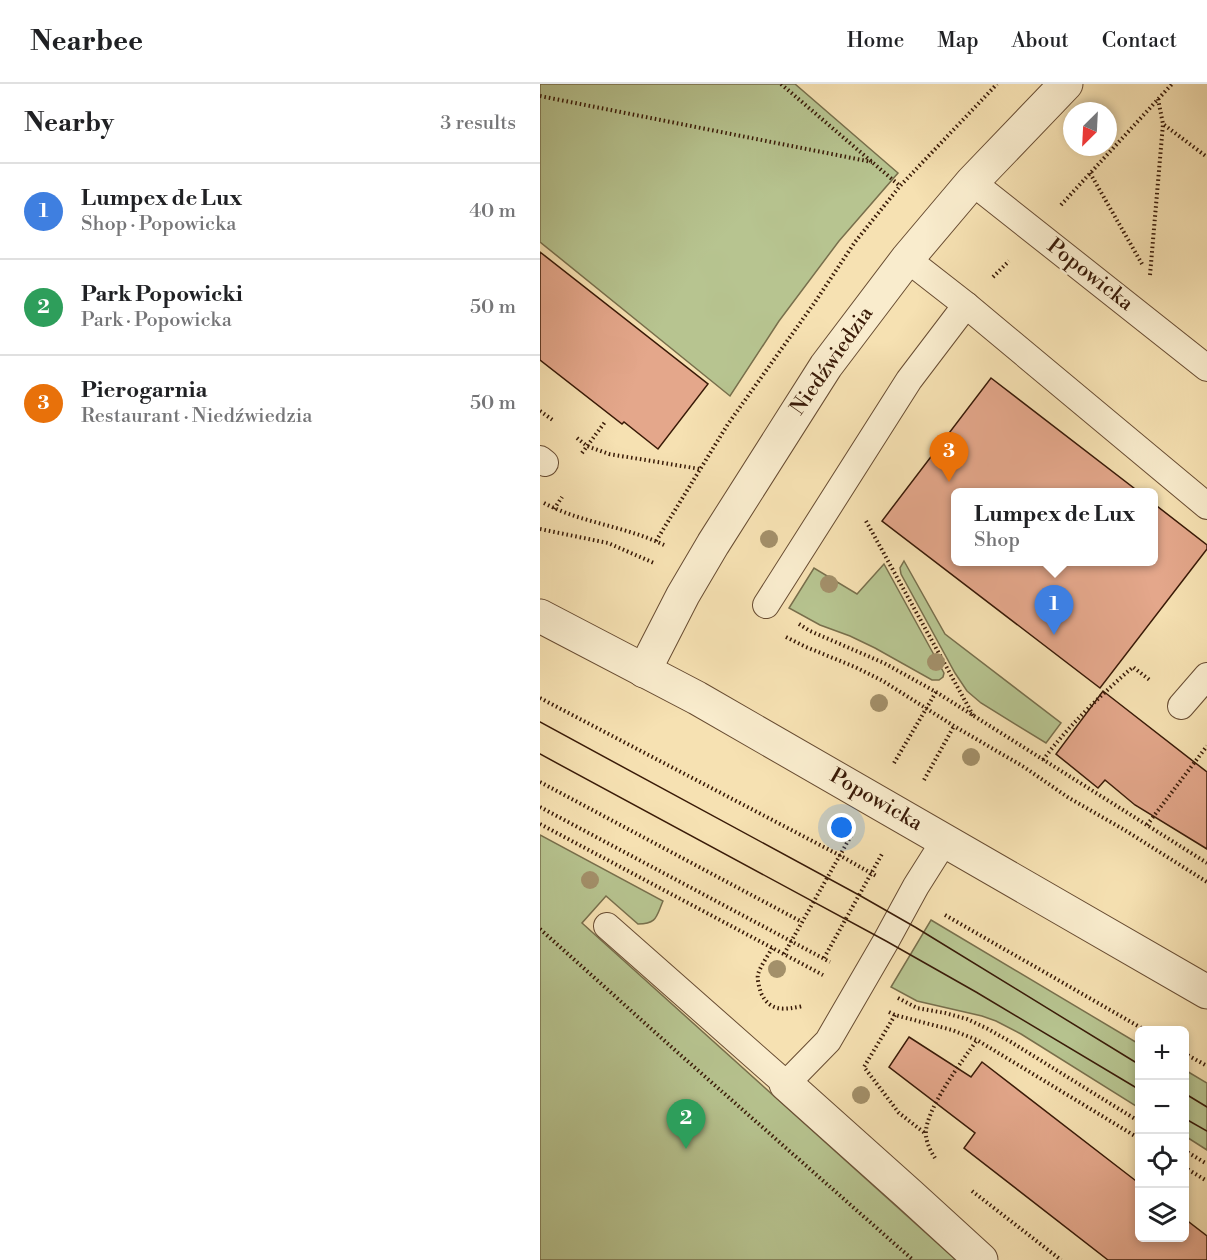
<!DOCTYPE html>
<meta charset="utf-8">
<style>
body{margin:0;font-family:"Libre Bodoni",serif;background:#f2f2f2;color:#202124}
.controls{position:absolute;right:18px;bottom:18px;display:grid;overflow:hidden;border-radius:9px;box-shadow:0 3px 9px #0003}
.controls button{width:54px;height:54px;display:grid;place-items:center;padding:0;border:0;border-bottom:2px solid #e0e0e0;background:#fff;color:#202124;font:30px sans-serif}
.compass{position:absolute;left:523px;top:18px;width:54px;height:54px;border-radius:50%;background:#fff;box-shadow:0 3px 9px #0003;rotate:204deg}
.you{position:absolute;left:302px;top:744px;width:21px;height:21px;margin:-15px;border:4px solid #fff;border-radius:50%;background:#1a73e8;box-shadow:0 0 0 9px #1a73e833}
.badge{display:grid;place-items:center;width:39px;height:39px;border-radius:50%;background:#b45309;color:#fff;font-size:20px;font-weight:700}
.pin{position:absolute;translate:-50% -50px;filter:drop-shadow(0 2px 3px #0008)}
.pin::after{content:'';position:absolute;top:32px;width:21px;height:18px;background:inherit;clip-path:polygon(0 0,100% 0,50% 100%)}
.popup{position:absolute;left:411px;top:404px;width:207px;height:78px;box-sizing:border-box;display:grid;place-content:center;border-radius:9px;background:#fff;filter:drop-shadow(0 2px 4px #0005);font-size:20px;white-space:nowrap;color:#757577}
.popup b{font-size:22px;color:#202124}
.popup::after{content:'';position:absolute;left:50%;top:100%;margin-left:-12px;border:12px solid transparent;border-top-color:#fff}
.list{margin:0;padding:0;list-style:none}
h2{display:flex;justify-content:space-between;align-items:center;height:78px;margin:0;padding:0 24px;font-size:26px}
h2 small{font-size:20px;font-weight:400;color:#757577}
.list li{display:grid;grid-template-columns:39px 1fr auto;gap:18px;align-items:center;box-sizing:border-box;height:96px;padding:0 24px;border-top:2px solid #e0e0e0}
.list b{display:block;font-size:22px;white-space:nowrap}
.list p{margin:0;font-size:20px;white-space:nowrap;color:#757577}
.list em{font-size:20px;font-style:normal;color:#757577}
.icon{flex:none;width:33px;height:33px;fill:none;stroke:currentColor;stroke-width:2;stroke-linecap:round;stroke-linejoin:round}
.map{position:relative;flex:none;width:667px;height:1176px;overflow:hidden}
header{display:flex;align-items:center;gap:36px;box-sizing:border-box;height:84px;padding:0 30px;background:#fff;border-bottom:2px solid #e0e0e0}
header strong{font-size:28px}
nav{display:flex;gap:33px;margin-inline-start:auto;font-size:21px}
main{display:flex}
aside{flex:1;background:#fff}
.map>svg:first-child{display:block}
.green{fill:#b7c490;stroke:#786f4c;stroke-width:1.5}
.building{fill:#e4a78b;stroke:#391a07;stroke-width:1.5}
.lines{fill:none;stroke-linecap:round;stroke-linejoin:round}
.service-casing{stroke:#684c32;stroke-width:28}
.minor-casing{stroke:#684c32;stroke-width:35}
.tertiary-casing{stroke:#684c32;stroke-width:35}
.path{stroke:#391a07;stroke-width:4;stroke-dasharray:1.5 3;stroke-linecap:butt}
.service{stroke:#f9eccd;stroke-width:26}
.minor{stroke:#f9eccd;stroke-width:33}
.tertiary{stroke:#f9eccd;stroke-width:33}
.tram{stroke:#391a07;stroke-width:1.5}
.tree{fill:#a3906a}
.labels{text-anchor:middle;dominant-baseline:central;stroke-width:4.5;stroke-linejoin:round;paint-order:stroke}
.street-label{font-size:21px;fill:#391a07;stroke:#f9eccd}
</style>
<header>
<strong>Nearbee</strong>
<nav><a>Home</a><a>Map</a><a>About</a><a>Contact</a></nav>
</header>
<main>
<aside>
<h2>Nearby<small>3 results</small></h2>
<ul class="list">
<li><span class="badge" style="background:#3f7fe0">1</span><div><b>Lumpex de Lux</b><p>Shop · Popowicka</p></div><em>40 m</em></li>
<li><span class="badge" style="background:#2e9e5b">2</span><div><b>Park Popowicki</b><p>Park · Popowicka</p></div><em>50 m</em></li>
<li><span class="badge" style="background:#e8710a">3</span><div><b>Pierogarnia</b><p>Restaurant · Niedźwiedzia</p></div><em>50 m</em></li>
</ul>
</aside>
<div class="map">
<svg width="667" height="1176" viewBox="0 0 667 1176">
<rect width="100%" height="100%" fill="#f6e1b2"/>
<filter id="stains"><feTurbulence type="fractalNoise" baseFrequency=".00333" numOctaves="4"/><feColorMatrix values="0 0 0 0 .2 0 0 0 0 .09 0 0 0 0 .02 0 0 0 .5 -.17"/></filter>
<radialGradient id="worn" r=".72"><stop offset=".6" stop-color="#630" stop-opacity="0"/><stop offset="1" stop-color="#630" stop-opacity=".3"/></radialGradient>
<g class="green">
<polygon points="0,0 255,0 358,89 299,157 239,237 190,312 0,158"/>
<polygon points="364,477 405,550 521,639 506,659 441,619 427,607 415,589 361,490 360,484"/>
<polygon points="344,480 404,589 403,593 399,596 392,596 335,564 310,552 280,541 249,524 274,484 317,510"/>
<path d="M0,751L123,817C116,833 117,840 98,840L66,812L42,839L416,1176H0Z"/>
<polygon points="391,836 599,960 599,1024 481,950 456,937 442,932 377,917 351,903"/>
<polygon points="645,986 667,999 667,1066 645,1052"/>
</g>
<g class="building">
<polygon points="0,168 168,300 118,365 84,338 82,340 0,276"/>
<polygon points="451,294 599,408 415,408 415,477 613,477 613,419 667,461 667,465 560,604 342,437"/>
<polygon points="563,607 667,688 667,765 595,721 565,696 558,704 516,670"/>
<polygon points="369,953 431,993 442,978 600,1100 600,1154 645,1154 645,1135 667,1152 667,1176 568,1176 424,1064 435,1049 349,983"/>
</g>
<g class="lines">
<defs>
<g id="service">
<polyline points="432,98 667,284"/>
<polyline points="367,175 426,221 667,422"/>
<polyline points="0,375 5,379"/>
<polyline points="226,521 369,296 426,221"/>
<polyline points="641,622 667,592"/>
<polyline points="67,842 246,1000 288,957 346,857 376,802 405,756"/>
</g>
<g id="minor">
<polyline points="104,587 143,511 173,460 286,282 367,175 432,98 526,0"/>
<polyline points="246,1000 370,1111 441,1176"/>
</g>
<polyline id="tertiary" points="0,532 157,614 667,908"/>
</defs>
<use href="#service" class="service-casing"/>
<use href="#minor" class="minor-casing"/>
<use href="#tertiary" class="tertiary-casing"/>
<g class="path">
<polyline points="241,0 360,102"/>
<polyline points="0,12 332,78"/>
<polyline points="618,15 623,40 667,73"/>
<polyline points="550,89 602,180"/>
<polyline points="521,121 632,0"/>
<polyline points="610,191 623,40"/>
<polyline points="453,193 469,177"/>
<polyline points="0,327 14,337"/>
<polyline points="37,354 47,362 69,370 160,385"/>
<polyline points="42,369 65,338"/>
<path d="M4,419C41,439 85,442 124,461"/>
<polyline points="14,425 22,413"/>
<polyline points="326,437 434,633"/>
<polyline points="0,445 68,459 114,479"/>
<polyline points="116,457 188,340 275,218 315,158 360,102 457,0"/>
<polyline points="259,540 270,547 344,579 396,608 667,779"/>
<polyline points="246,553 266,563 315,583 343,597 414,642 484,683 529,714 583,745 667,798"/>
<polyline points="0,614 299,771 338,793"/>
<path d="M503,676C529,641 561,611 593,583L611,597"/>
<polyline points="354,679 396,608"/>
<polyline points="384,696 414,642"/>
<polyline points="0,698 262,838"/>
<polyline points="0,723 290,878"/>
<polyline points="0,740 283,891"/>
<polyline points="607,741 667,662"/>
<polyline points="405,831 605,946"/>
<polyline points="0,845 136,967 373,1176"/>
<path d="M232,864C228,872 221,881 218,890C217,895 219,903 221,909C230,928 244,926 263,922"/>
<polyline points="244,870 312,750"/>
<polyline points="284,874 342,770"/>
<polyline points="358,914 377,924 405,929 427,935 448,945 471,958 600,1038"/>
<polyline points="349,928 355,931 412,946 437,956 600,1055"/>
<polyline points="355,931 324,983 359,1029 386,1050"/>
<polyline points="644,969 667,982"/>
<polyline points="644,1066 667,1080"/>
<path d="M395,1074C391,1068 387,1060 386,1052C383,1028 423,976 437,956"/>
<polyline points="644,1083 667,1097"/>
<polyline points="432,1107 521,1176"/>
</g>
<use href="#service" class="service"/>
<use href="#minor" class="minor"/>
<use href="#tertiary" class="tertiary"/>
<g class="tram">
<polyline points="0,638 319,811 375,843 600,981"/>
<polyline points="0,670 346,857 436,908 600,1006"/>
<polyline points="644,1009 667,1023"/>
<polyline points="644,1034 667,1047"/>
</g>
</g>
<g class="tree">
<circle cx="229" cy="455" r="9"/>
<circle cx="289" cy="500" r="9"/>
<circle cx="396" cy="578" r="9"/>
<circle cx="339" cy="619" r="9"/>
<circle cx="431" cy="673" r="9"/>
<circle cx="50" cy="796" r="9"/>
<circle cx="237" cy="885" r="9"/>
<circle cx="321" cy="1011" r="9"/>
</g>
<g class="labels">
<g class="street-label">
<text transform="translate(550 191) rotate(38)">Popowicka</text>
<text transform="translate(292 277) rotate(-55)">Niedźwiedzia</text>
<text transform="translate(336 716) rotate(30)">Popowicka</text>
</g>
</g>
<rect width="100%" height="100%" filter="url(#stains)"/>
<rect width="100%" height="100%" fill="url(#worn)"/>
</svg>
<div class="controls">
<button>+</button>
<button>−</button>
<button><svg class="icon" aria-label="locate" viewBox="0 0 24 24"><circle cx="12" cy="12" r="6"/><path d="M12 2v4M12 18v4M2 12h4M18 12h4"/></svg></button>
<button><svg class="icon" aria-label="layers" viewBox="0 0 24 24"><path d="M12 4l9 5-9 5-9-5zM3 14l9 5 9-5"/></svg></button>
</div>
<svg class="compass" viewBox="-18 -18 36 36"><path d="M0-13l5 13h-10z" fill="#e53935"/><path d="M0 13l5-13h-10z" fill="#757577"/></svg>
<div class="you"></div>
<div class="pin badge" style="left:514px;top:551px;background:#3f7fe0">1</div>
<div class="popup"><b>Lumpex de Lux</b>Shop</div>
<div class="pin badge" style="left:146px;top:1065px;background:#2e9e5b">2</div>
<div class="pin badge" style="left:409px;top:398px;background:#e8710a">3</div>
</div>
</main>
